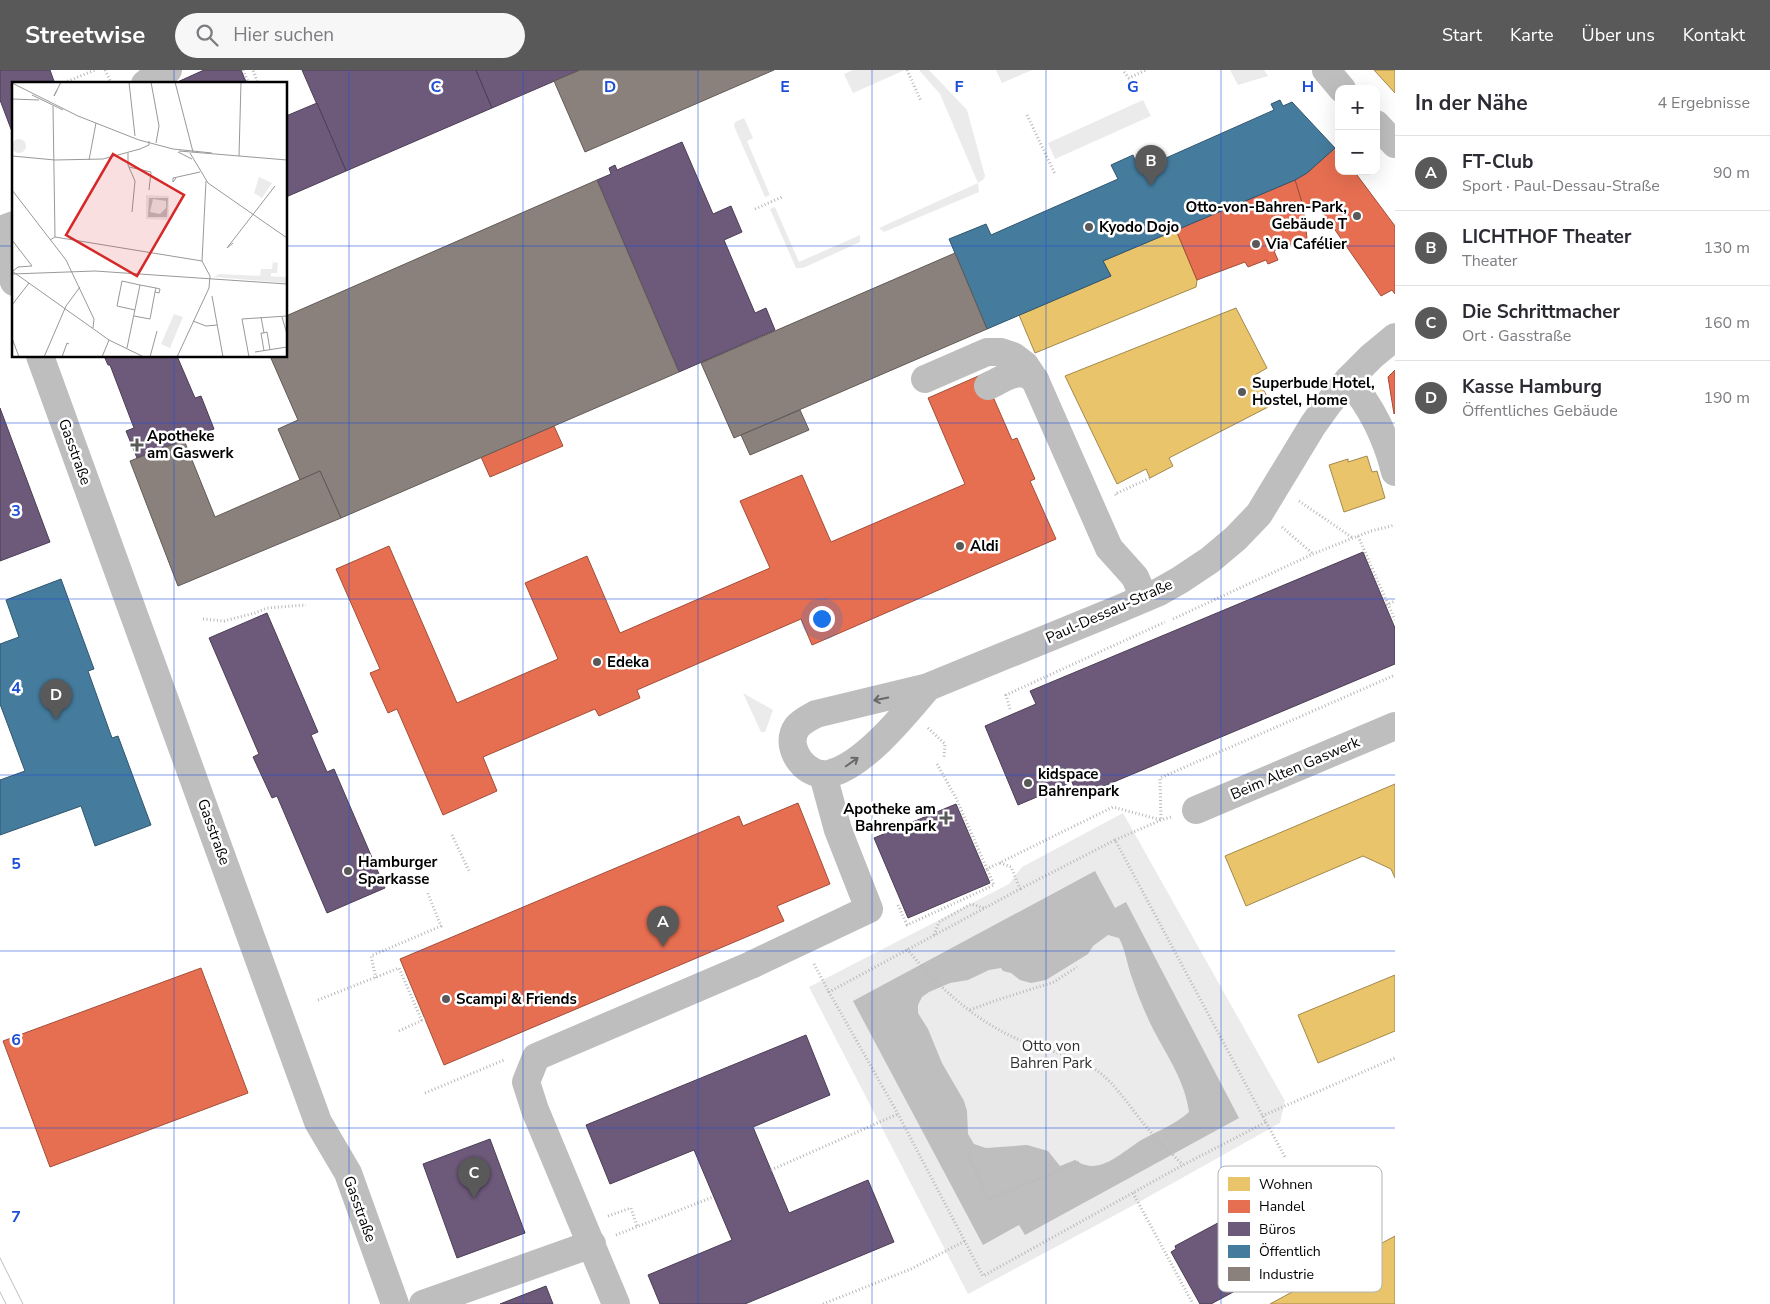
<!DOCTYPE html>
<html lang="de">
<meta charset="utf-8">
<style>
body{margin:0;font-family:"Nunito Sans",sans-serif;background:#f7f7f7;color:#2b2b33}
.controls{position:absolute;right:15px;top:15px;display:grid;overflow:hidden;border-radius:10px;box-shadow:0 5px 20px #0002}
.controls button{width:45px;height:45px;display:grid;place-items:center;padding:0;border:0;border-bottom:1px solid #e1e1e2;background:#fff;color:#2b2b33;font:25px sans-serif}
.you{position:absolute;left:821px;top:548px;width:18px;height:18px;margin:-12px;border:4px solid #fff;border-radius:50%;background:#1a73e8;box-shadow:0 0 0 8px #1a73e833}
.badge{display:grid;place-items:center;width:32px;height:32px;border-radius:50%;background:#595959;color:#fff;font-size:16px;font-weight:700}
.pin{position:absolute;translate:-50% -41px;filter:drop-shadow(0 1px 2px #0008)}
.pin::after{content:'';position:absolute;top:26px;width:18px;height:15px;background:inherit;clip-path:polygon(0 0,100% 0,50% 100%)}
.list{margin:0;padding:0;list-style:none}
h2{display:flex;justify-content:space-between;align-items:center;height:65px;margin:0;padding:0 20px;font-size:21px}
h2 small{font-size:16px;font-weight:400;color:#7c7c81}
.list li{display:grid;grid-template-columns:32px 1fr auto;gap:15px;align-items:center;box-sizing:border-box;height:75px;padding:0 20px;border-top:1px solid #e1e1e2}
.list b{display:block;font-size:19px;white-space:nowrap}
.list p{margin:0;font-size:16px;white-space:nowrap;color:#7c7c81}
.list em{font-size:16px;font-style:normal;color:#7c7c81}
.icon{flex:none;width:28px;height:28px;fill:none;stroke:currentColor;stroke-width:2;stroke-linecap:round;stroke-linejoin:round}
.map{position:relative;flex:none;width:1395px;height:1234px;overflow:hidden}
header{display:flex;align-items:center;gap:30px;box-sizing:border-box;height:70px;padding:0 25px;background:#595959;color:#fff}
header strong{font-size:24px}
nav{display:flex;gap:28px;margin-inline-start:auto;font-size:18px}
.search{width:350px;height:45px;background:#f7f7f7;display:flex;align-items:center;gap:12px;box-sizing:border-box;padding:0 18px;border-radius:28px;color:#7c7c81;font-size:19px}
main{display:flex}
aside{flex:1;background:#fff}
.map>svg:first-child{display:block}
.green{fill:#ebebeb}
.water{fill:#bebebe;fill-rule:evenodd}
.homes{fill:#e9c46a;stroke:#a3894a}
.shops{fill:#e76f51;stroke:#a24e39}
.offices{fill:#6d597a;stroke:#4c3e55}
.public{fill:#457b9d;stroke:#30566e}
.industry{fill:#8a817c;stroke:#615a57}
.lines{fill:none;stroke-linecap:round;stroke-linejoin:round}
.path{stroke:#b9b9b9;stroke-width:3;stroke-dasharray:1 2.5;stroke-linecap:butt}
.minor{stroke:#bebebe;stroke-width:28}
.tram{stroke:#bebebe;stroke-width:1}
.oneway{stroke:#686868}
.grid{fill:none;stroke:#1d4ed8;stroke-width:1;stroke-opacity:0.55}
.poi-dot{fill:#595959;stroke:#fff;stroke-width:2}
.labels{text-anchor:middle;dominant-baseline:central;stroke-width:5;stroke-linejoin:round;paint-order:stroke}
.poi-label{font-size:15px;font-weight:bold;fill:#000;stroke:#fff;text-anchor:start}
.street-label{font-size:15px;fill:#000;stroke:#fff}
.park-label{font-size:15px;fill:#323232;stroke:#fff}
.inset-road{fill:none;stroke:#999;stroke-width:1}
.view{fill:#d62828;fill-opacity:0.15;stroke:#d62828;stroke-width:2.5}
.inset-edge{fill:none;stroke:#000;stroke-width:2.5}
.key{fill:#fff;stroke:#b2b2b2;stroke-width:1}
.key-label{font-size:14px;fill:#000}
.grid-label{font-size:16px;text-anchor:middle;font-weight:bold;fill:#1d4ed8;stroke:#fff;stroke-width:5;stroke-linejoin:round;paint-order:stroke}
</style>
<header>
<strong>Streetwise</strong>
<div class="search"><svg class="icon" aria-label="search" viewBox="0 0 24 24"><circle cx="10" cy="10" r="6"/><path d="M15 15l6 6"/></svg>Hier suchen</div>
<nav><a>Start</a><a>Karte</a><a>Über uns</a><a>Kontakt</a></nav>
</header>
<main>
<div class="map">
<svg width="1395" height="1234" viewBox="0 0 1395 1234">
<rect width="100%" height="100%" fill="#fff"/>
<g class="green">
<polygon points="853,0 905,0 853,23 844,4"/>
<polygon points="919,0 929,0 967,40 985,106 984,109 978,113 979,122 884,162 879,158 978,113 940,24"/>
<polygon points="996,0 1032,0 1002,13"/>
<polygon points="1230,0 1264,0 1268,6 1238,15"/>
<polygon points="1143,30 1151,46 1055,89 1048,73"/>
<polygon points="744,48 753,68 747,71 770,125 765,127 734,56 735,52"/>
<polygon points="775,137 799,192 860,165 860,172 803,198 796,198 770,139"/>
<polygon points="743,623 773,640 765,662 761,662"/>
<polygon points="1123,743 1285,1031 1280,1053 1132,1136 968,1224 809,917 1009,814 1022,797"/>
</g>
<path class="water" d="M1095,801L1115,838L1126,832L1239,1048L1025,1165L1019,1155L983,1175L853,931ZM1108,865L1119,868C1126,881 1127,895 1132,908C1138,926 1146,945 1154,961C1168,987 1185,1012 1189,1042C1174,1055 1162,1059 1145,1068C1129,1076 1106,1101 1086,1095C1082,1095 1078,1091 1075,1090L1060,1096L1048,1081L1027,1075L986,1078L974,1074L968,1064L967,1041L964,1031L942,993L928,959L918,943V935L922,927L929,922L950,913L968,910L989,900L1001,898L1003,901L1011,903L1020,910L1031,913L1046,910L1088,884L1093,876Z"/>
<g class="homes">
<polygon points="1374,0 1395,0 1395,23"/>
<polygon points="1176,160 1197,210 1196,217 1035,283 1019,245 1111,206 1103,191"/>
<polygon points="1236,238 1267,298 1255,305 1272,335 1169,388 1173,396 1150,408 1146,399 1117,414 1065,306"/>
<polygon points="1367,386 1372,402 1377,401 1385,428 1344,442 1329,395 1348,389 1348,392"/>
<polygon points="1395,714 1395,808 1391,799 1363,786 1246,836 1225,786"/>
<polygon points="1395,905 1395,961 1318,993 1298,945"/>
<polygon points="1395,1166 1395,1234 1270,1234"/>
</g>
<g class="shops">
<polygon points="1335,78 1339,83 1339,101 1354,101 1395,156 1395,224 1392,220 1381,226 1317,134 1303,136 1295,110 1307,103"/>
<polygon points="1295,110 1303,136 1307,168 1274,181 1278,190 1268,194 1266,190 1248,197 1245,192 1197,210 1176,160"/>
<polygon points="1395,300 1395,343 1394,344 1388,307"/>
<polygon points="983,304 1012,370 1017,368 1035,409 1030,411 1056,469 812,575 801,549 637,620 640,628 599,646 595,639 483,687 497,721 443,745 397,639 388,643 370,603 380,599 336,499 389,476 457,633 558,589 525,513 587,486 620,563 770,498 740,431 802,405 831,472 965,414 928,328"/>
<polygon points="554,356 563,376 490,407 481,387"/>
<polygon points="798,733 830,814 777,836 784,851 444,995 400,889 739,746 743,756"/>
<polygon points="201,898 248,1023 50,1097 3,971"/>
</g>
<g class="offices">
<polygon points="0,0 50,0 55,14 14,14 14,67 0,30"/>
<polygon points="204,0 241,0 247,14 173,14"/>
<polygon points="302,0 476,0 492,38 346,101"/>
<polygon points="476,0 580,0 492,38"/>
<polygon points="317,33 346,101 286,127 286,46"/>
<polygon points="682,72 713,144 731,136 742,162 724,170 755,243 766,238 775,260 679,302 597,110 611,104 609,98 615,95 617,100"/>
<polygon points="104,286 177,286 195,328 201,326 214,359 137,388 126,361 134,358 110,295 108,295"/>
<polygon points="0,338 50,472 0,491"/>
<polygon points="1363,482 1395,558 1395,594 1078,727 1072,712 1018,735 985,656 1036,634 1030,621"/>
<polygon points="267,543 318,662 311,665 327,702 334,699 385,818 327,843 277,726 272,728 253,687 259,684 209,568"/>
<polygon points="956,734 990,813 908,848 874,768"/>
<polygon points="806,965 830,1025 753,1057 789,1143 868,1110 894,1172 745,1234 660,1234 648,1205 732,1170 694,1080 610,1114 586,1055"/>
<polygon points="490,1069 525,1163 457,1188 423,1094"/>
<polygon points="1237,1146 1267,1200 1260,1204 1261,1207 1211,1234 1200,1234 1171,1182 1176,1179 1175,1176 1229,1147 1231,1150"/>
<polygon points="546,1216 553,1234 500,1234"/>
</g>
<g class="public">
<polygon points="1280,30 1283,36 1292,32 1335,78 1307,103 1295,110 1103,191 1111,206 987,259 949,169 986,154 991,165 1118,109 1111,95 1133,85 1139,100 1274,40 1271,34"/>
<polygon points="61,509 94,599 88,601 112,668 118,666 151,755 95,776 81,736 0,765 0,710 25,701 0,634 0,574 19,567 6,530"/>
</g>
<g class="industry">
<polygon points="580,0 774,0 585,82 554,11"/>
<polygon points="597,110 679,302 341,448 320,401 300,410 278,359 298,350 270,286 286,286 286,246"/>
<polygon points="955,183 987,259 734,368 701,293"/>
<polygon points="800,340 809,360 750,385 741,365"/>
<polygon points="184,370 215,447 320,401 341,448 178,516 130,391"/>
</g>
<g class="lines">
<g class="path">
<polyline points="105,0 110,10 114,14"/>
<polyline points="243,0 249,14"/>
<polyline points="907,0 921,31"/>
<polyline points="1124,2 1129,8 1146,0"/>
<polyline points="61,14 95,0"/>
<polyline points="250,14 257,11 253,0"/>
<polyline points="1027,45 1055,104"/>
<polyline points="755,139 782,127"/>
<polyline points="1116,425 1115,424 1150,408"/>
<polyline points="1299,431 1353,468"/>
<polyline points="1282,457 1313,484"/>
<polyline points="1358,466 1371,461 1395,455"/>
<polyline points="1386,535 1395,531"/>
<polyline points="203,549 224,551 255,543 267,538 306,535"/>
<polyline points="1173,549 1313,484 1358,466 1395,550"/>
<polyline points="1010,639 1006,625 1165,552"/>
<polyline points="928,658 945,674 944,687"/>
<polyline points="937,694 956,728 987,799 1113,737 1161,750 1160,708 1395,605"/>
<polyline points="452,765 470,803"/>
<polyline points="1115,770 1161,750 1171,747"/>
<polyline points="1000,793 1011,797 1020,819 829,922 898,1044 983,1206 1183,1095 1266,1052 1115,770 1020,819"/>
<polyline points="898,835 907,855 994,815 987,799"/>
<polyline points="934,865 939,852 971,834 984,838"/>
<path d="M907,879C938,917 976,952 1022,971C1046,980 1079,987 1099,1002C1117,1016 1130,1037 1144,1054C1156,1069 1170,1082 1183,1095"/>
<polyline points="814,894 829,922"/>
<polyline points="376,908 371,886 441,856 427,821"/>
<polyline points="318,930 399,898 422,951"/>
<polyline points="970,940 994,931 1054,912 1077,897"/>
<polyline points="399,961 425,949"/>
<polyline points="425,1023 504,990"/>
<polyline points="1262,1046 1395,988"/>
<polyline points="1266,1052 1285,1087"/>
<polyline points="968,1083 988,1129 1080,1092"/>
<polyline points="771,1100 898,1044"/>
<polyline points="1133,1123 1193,1234"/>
<polyline points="608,1146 631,1138 637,1156"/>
<polyline points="616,1165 713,1127"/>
<polyline points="823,1234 911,1199 965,1171"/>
</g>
<g class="minor">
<polyline points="1326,0 1342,19"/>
<polyline points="145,14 155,6 168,0"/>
<polyline points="1376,54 1395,74"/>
<polyline points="0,160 14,155"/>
<polyline points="0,174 14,212"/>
<polyline points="40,286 318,1052 348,1103 395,1234"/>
<polyline points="925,309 987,282 1001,282 1013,286 1025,295 1035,310 1109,478 1135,507 1144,528"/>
<path d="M1348,310C1371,335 1387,369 1395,402"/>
<path d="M988,316C1004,309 1020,295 1035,310"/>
<path d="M928,617C905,644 866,693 832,703C808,711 782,678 797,657C802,651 809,648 816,644L928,617L1119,539L1159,522L1180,510L1210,490L1236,468L1259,444L1313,355L1328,334L1348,310L1372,286L1395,267"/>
<polyline points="1196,740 1395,656"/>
<polyline points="423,1234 592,1174"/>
<polyline points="616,1234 535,1040 526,1012 536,987 751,895 869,839 838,760 823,705"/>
</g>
<g class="tram">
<polyline points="0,1188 23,1234"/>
<polyline points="0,1222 6,1234"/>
</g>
</g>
<defs><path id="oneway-shaft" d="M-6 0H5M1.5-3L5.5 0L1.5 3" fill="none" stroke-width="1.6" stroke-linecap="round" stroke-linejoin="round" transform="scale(1.25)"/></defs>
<g class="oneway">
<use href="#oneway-shaft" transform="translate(881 629) rotate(168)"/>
<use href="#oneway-shaft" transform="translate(852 692) rotate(-35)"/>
</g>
<path class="grid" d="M174,0V14M349,0V1234M523,0V1234M698,0V1234M872,0V1234M1046,0V1234M1221,0V1234M0,176H14M286,176H1395M174,286V1234M0,353H1395M0,529H1395M0,705H1395M0,881H1395M0,1058H1395"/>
<g class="poi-dot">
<circle cx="1357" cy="146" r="5"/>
<circle cx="1089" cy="157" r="5"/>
<circle cx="1256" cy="174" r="5"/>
<circle cx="1242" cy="322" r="5"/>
<path d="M134.5 367.5h5v5h5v5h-5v5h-5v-5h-5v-5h5z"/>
<circle cx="960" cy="476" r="5"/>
<circle cx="597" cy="592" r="5"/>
<circle cx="1028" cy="713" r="5"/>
<path d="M943.5 740.5h5v5h5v5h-5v5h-5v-5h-5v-5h5z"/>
<circle cx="348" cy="801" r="5"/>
<circle cx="446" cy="929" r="5"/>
</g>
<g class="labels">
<g class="poi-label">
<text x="1347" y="137" text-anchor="end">Otto-von-Bahren-Park,<tspan x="1347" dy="17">Gebäude T</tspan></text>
<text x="1099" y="157">Kyodo Dojo</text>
<text x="1266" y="174">Via Cafélier</text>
<text x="1252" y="313">Superbude Hotel,<tspan x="1252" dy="17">Hostel, Home</tspan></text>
<text x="147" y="366">Apotheke<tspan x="147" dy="17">am Gaswerk</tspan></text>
<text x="970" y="476">Aldi</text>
<text x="607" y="592">Edeka</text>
<text x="1038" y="704">kidspace<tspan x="1038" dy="17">Bahrenpark</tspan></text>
<text x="936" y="739" text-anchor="end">Apotheke am<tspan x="936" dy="17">Bahrenpark</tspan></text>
<text x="358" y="792">Hamburger<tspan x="358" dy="17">Sparkasse</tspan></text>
<text x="456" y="929">Scampi &amp; Friends</text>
</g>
<g class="street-label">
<text transform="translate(75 382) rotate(70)">Gasstraße</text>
<text transform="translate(1109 541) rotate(-24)">Paul-Dessau-Straße</text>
<text transform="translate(1295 698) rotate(-23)">Beim Alten Gaswerk</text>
<text transform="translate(214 762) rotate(70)">Gasstraße</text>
<text transform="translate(360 1139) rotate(70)">Gasstraße</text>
</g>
<g class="park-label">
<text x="1051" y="976">Otto von<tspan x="1051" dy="17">Bahren Park</tspan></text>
</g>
</g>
<g transform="translate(12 12)">
<rect width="275" height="275" fill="#fff"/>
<path d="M0 64a7 7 0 1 1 14 0a7 7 0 1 1-14 0ZM247,95L260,101L250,116L242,111ZM134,113L157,114V138L134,137ZM261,180L266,181L265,191H259V195L248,194L249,187H260ZM207,192L275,195V201L202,195ZM162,232L171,235L158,266L149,262Z" fill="#ebebeb"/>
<path d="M137,116H156L155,135H136ZM141,117L154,119V126L148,132L138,130Z" fill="#bebebe" fill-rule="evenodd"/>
<path class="inset-road" d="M117,0L123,54M139,0L147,44L144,61M163,0L181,70M0,1L66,34L127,58L161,67L200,71M45,8L42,14L49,0M20,13L51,28M0,17L27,18M41,24L43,155M167,69L275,78M166,70L180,77M116,71V83L123,99L120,130M178,71L196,101L275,156M0,74L43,78L91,77L128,67L137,63V59M227,74L229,0M77,78L84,41M117,85L139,90L137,108M164,96L161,100V96L188,90M0,108L54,178L82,237L81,246M0,158L20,184L6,185L1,189M38,158L43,155L190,179M221,161L215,166L263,104M0,189L97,258L132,275M0,192L83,189L275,202M200,214L211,275M0,223L17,201M123,228L105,224L110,199L128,203L144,206L148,207L147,211L143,210L144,206M122,234L138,237L143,210M249,235L252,251M270,235L275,252M181,239L194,244L205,243M0,256L7,275M115,266L128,203M252,269L249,251H252L255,250L258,268M243,270L275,265M32,275L54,224L68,205M50,275L55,261L57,262M90,275L97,258M138,275L145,249M165,275L197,206L198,194L190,179L194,99M237,275L230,237L275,234"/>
<path class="view" d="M101,72L172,113L125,194L54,153Z"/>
<rect width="275" height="275" class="inset-edge"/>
</g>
<rect x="1218" y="1096" width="164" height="126" rx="8" class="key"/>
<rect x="1228" y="1107" width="22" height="14" fill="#e9c46a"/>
<rect x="1228" y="1130" width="22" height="13" fill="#e76f51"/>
<rect x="1228" y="1152" width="22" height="14" fill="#6d597a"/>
<rect x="1228" y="1175" width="22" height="13" fill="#457b9d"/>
<rect x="1228" y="1197" width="22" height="14" fill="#8a817c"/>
<g class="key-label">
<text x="1259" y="1119">Wohnen</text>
<text x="1259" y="1141">Handel</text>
<text x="1259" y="1164">Büros</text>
<text x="1259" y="1186">Öffentlich</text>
<text x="1259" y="1209">Industrie</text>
</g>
<g class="grid-label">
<text x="436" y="22">C</text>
<text x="610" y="22">D</text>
<text x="785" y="22">E</text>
<text x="959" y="22">F</text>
<text x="1133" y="22">G</text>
<text x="1308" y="22">H</text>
<text x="16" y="446">3</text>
<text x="16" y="623">4</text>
<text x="16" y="799">5</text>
<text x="16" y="975">6</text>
<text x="16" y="1152">7</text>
</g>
</svg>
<div class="controls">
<button>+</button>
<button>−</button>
</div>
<div class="you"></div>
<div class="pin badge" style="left:663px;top:877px">A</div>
<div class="pin badge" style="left:1151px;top:116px">B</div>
<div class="pin badge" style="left:474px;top:1128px">C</div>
<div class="pin badge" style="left:56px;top:650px">D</div>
</div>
<aside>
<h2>In der Nähe<small>4 Ergebnisse</small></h2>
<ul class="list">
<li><span class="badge">A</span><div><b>FT-Club</b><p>Sport · Paul-Dessau-Straße</p></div><em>90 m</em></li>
<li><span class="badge">B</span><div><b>LICHTHOF Theater</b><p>Theater</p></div><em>130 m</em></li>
<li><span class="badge">C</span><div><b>Die Schrittmacher</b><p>Ort · Gasstraße</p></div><em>160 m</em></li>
<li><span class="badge">D</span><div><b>Kasse Hamburg</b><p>Öffentliches Gebäude</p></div><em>190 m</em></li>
</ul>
</aside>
</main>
